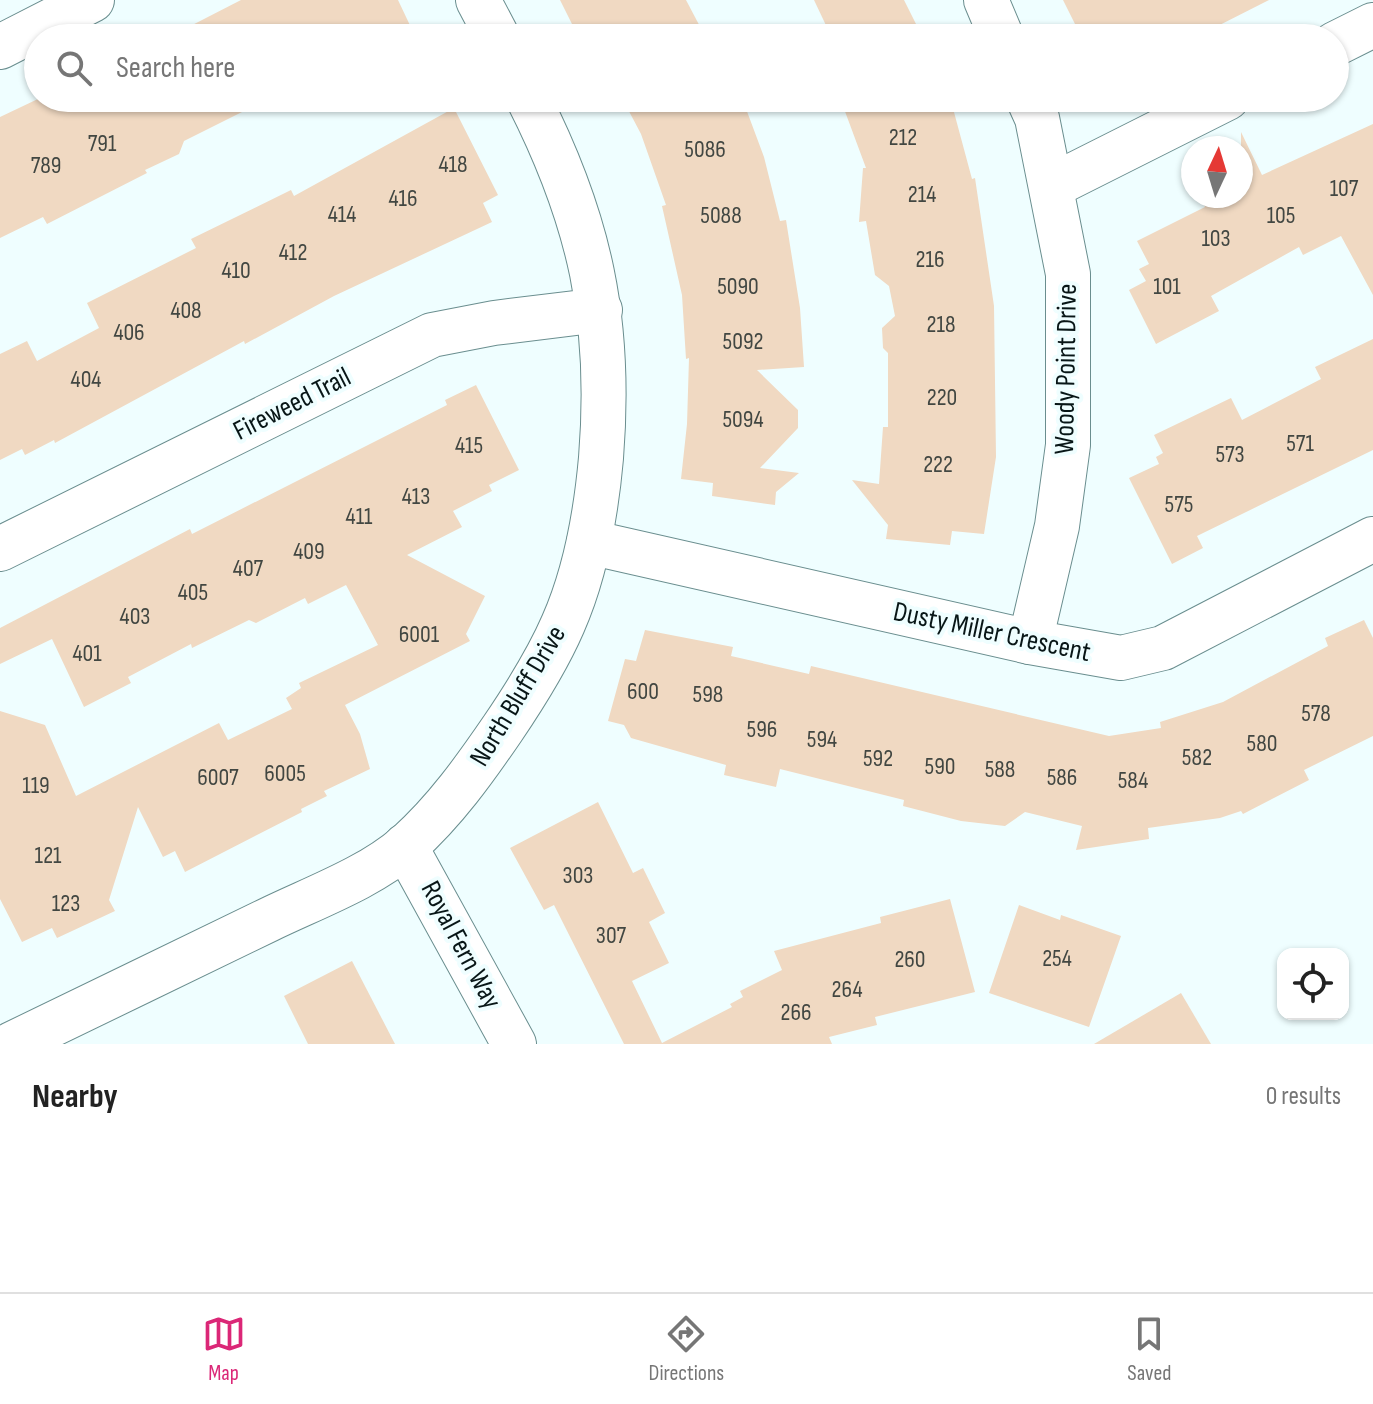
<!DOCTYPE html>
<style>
body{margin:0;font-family:"Sofia Sans Condensed",sans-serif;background:#f6f6f6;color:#222}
.controls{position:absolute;right:24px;bottom:24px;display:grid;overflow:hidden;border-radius:16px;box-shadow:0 2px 6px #0004}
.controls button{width:72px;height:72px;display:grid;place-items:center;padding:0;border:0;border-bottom:2px solid #e0e0e0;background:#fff;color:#222;font:40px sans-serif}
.compass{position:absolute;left:1181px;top:136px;width:72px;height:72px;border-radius:50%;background:#fff;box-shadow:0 2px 6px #0004;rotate:4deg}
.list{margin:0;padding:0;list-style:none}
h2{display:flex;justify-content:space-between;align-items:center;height:104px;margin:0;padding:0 32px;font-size:34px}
h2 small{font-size:26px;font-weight:400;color:#767676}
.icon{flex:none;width:44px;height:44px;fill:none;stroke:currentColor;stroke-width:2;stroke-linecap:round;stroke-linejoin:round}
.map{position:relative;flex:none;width:1373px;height:1044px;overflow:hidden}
.search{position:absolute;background:#fff;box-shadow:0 2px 6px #0004;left:24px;right:24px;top:24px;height:88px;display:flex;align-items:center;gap:20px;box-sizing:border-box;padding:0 28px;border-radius:44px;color:#767676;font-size:30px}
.sheet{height:248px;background:#fff}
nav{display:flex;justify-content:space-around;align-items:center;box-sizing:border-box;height:112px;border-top:2px solid #e0e0e0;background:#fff;font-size:22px;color:#767676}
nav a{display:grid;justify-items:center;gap:4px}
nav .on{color:#db2777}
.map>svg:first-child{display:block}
.building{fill:#f0d9c2}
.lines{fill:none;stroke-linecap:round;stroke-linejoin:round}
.minor-casing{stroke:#6a8e8f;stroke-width:46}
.minor{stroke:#fff;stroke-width:44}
.labels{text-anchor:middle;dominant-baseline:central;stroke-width:8;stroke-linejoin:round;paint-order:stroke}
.number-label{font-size:24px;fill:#424742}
.street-label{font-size:28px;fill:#081617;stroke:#effeff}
</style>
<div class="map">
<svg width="1373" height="1044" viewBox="0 0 1373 1044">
<rect width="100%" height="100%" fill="#effeff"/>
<g class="building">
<polygon points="241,0 398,0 416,38 167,38"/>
<polygon points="560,0 686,0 706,38 579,38"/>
<polygon points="814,0 904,0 923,38 832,38"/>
<polygon points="1063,0 1269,0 1194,38 1082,38"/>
<polygon points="40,98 270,98 184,141 179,154 145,170 147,173 47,224 43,217 0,238 0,117"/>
<polygon points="622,98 742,98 764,157 780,221 786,220 800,308 804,367 757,370 798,410 798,428 760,468 799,473 776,492 775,505 712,496 713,483 681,479 687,424 689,358 686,359 682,295 662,206 666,205 641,134"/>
<polygon points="840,98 944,98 951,101 972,179 975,178 994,306 996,457 984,534 952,531 950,545 886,539 888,525 852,480 879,484 883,427 888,427 888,353 883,348 882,328 895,316 889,286 875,275 866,221 859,222 863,168 866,168"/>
<polygon points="454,108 498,195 483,203 492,222 334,296 245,344 244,341 55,443 54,440 25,455 22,449 0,460 0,354 27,341 37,361 99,328 87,303 196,248 191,239 291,190 294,196"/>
<polygon points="1373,124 1373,295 1341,236 1303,255 1299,247 1211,296 1219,311 1156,344 1129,290 1146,281 1139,269 1149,264 1137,241 1205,207 1201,196 1241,196 1241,132 1262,175"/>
<polygon points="1373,339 1373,450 1197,536 1203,548 1172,564 1129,478 1159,464 1156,457 1163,453 1154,435 1231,398 1242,420 1321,379 1315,367"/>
<polygon points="476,385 519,470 489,485 492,491 453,511 462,527 407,555 485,596 466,634 470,641 345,705 360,734 370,769 324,791 327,796 301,809 302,812 185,872 175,851 163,857 138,807 109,900 115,911 57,938 52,928 22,942 0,899 0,711 45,725 76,796 219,723 228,740 292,709 286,698 301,688 299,683 378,645 346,585 308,604 305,598 256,623 249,620 192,648 191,644 128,677 131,683 84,707 52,639 0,664 0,628 190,529 192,534 447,405 445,400"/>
<polygon points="1364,620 1373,638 1373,736 1304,770 1309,780 1243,814 1241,811 1220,818 1148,828 1149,839 1076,850 1082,826 1025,812 1005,826 961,821 903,806 904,800 780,769 776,787 724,775 726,765 631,738 624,725 608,721 625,659 636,661 645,630 733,647 731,656 809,674 811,666 1109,736 1161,728 1160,722 1223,702 1328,646 1325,638"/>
<polygon points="598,802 633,873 643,868 665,913 649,922 669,963 632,981 662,1043 732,1007 730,1004 743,997 740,991 782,970 774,951 881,923 880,917 950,899 975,992 875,1017 877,1025 829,1037 832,1044 624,1044 554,905 544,910 510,848"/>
<polygon points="1019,905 1060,920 1061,915 1121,936 1089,1027 989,993"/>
<polygon points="352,961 395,1044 308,1044 284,996"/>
<polygon points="1181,993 1211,1044 1094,1044"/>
</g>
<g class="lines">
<defs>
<g id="minor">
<polyline points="478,0 498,38"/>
<polyline points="986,0 1002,38"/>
<polyline points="1335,44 1373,25"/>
<polyline points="0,47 92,0"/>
<polyline points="1028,98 1037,118 1068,274 1068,445 1057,526 1030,642"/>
<polyline points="1052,186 1227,98"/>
<polyline points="589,542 1030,642 1121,658 1163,648 1373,539"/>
<polyline points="0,549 432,335 494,323 600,310"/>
<polyline points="405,846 514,1044"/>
<path d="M12,1044C97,1003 183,961 268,920C313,898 369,878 407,845C445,811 475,769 503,728C526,694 547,661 563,624C586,572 596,514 601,458C612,321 590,220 528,98"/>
</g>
</defs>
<use href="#minor" class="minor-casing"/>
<use href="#minor" class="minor"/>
</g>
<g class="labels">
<g class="number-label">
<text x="903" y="137">212</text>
<text x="102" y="143">791</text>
<text x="705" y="149">5086</text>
<text x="453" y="164">418</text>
<text x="46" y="165">789</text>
<text x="1344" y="188">107</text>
<text x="922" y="194">214</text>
<text x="403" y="198">416</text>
<text x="342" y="214">414</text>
<text x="721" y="215">5088</text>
<text x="1281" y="215">105</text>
<text x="1216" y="238">103</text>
<text x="293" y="252">412</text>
<text x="930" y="259">216</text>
<text x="236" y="270">410</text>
<text x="738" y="286">5090</text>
<text x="1167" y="286">101</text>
<text x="186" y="310">408</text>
<text x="941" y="324">218</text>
<text x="129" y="332">406</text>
<text x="743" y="341">5092</text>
<text x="86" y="379">404</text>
<text x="942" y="397">220</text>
<text x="743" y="419">5094</text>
<text x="1300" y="443">571</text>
<text x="469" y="445">415</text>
<text x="1230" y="454">573</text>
<text x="938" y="464">222</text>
<text x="416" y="496">413</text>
<text x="1179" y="504">575</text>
<text x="359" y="516">411</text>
<text x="309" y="551">409</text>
<text x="248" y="568">407</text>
<text x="193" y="592">405</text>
<text x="135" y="616">403</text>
<text x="419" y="634">6001</text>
<text x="87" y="653">401</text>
<text x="643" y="691">600</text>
<text x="708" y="694">598</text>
<text x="1316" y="713">578</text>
<text x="762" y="729">596</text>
<text x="822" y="739">594</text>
<text x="1262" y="743">580</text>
<text x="1197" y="757">582</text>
<text x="878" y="758">592</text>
<text x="940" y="766">590</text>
<text x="1000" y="769">588</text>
<text x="285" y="773">6005</text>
<text x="218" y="777">6007</text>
<text x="1062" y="777">586</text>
<text x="1133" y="780">584</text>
<text x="36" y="785">119</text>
<text x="48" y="855">121</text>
<text x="578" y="875">303</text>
<text x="66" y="903">123</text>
<text x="611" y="935">307</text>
<text x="1057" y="958">254</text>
<text x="910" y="959">260</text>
<text x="847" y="989">264</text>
<text x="796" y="1012">266</text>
</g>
<g class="street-label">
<text transform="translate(1066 369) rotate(-89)">Woody Point Drive</text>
<text transform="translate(292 404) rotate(-27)">Fireweed Trail</text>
<text transform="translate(992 632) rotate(12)">Dusty Miller Crescent</text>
<text transform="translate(518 696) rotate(-59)">North Bluff Drive</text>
<text transform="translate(461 945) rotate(62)">Royal Fern Way</text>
</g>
</g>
</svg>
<div class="controls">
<button><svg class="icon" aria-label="locate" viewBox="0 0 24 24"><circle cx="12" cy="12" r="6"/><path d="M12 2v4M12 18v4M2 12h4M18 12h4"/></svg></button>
</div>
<svg class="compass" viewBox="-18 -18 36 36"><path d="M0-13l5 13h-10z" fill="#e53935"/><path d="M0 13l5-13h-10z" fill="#767676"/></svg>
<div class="search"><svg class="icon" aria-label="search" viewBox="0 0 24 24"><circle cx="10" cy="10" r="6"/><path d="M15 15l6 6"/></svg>Search here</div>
</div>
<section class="sheet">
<h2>Nearby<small>0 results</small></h2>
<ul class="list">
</ul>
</section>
<nav>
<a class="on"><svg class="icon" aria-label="map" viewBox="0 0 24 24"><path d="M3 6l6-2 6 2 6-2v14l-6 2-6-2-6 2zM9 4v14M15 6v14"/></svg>Map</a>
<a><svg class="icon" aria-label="directions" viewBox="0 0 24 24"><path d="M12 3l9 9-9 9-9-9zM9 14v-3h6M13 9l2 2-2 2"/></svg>Directions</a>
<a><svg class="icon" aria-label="saved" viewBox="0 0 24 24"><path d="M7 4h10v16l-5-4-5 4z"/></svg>Saved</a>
</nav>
